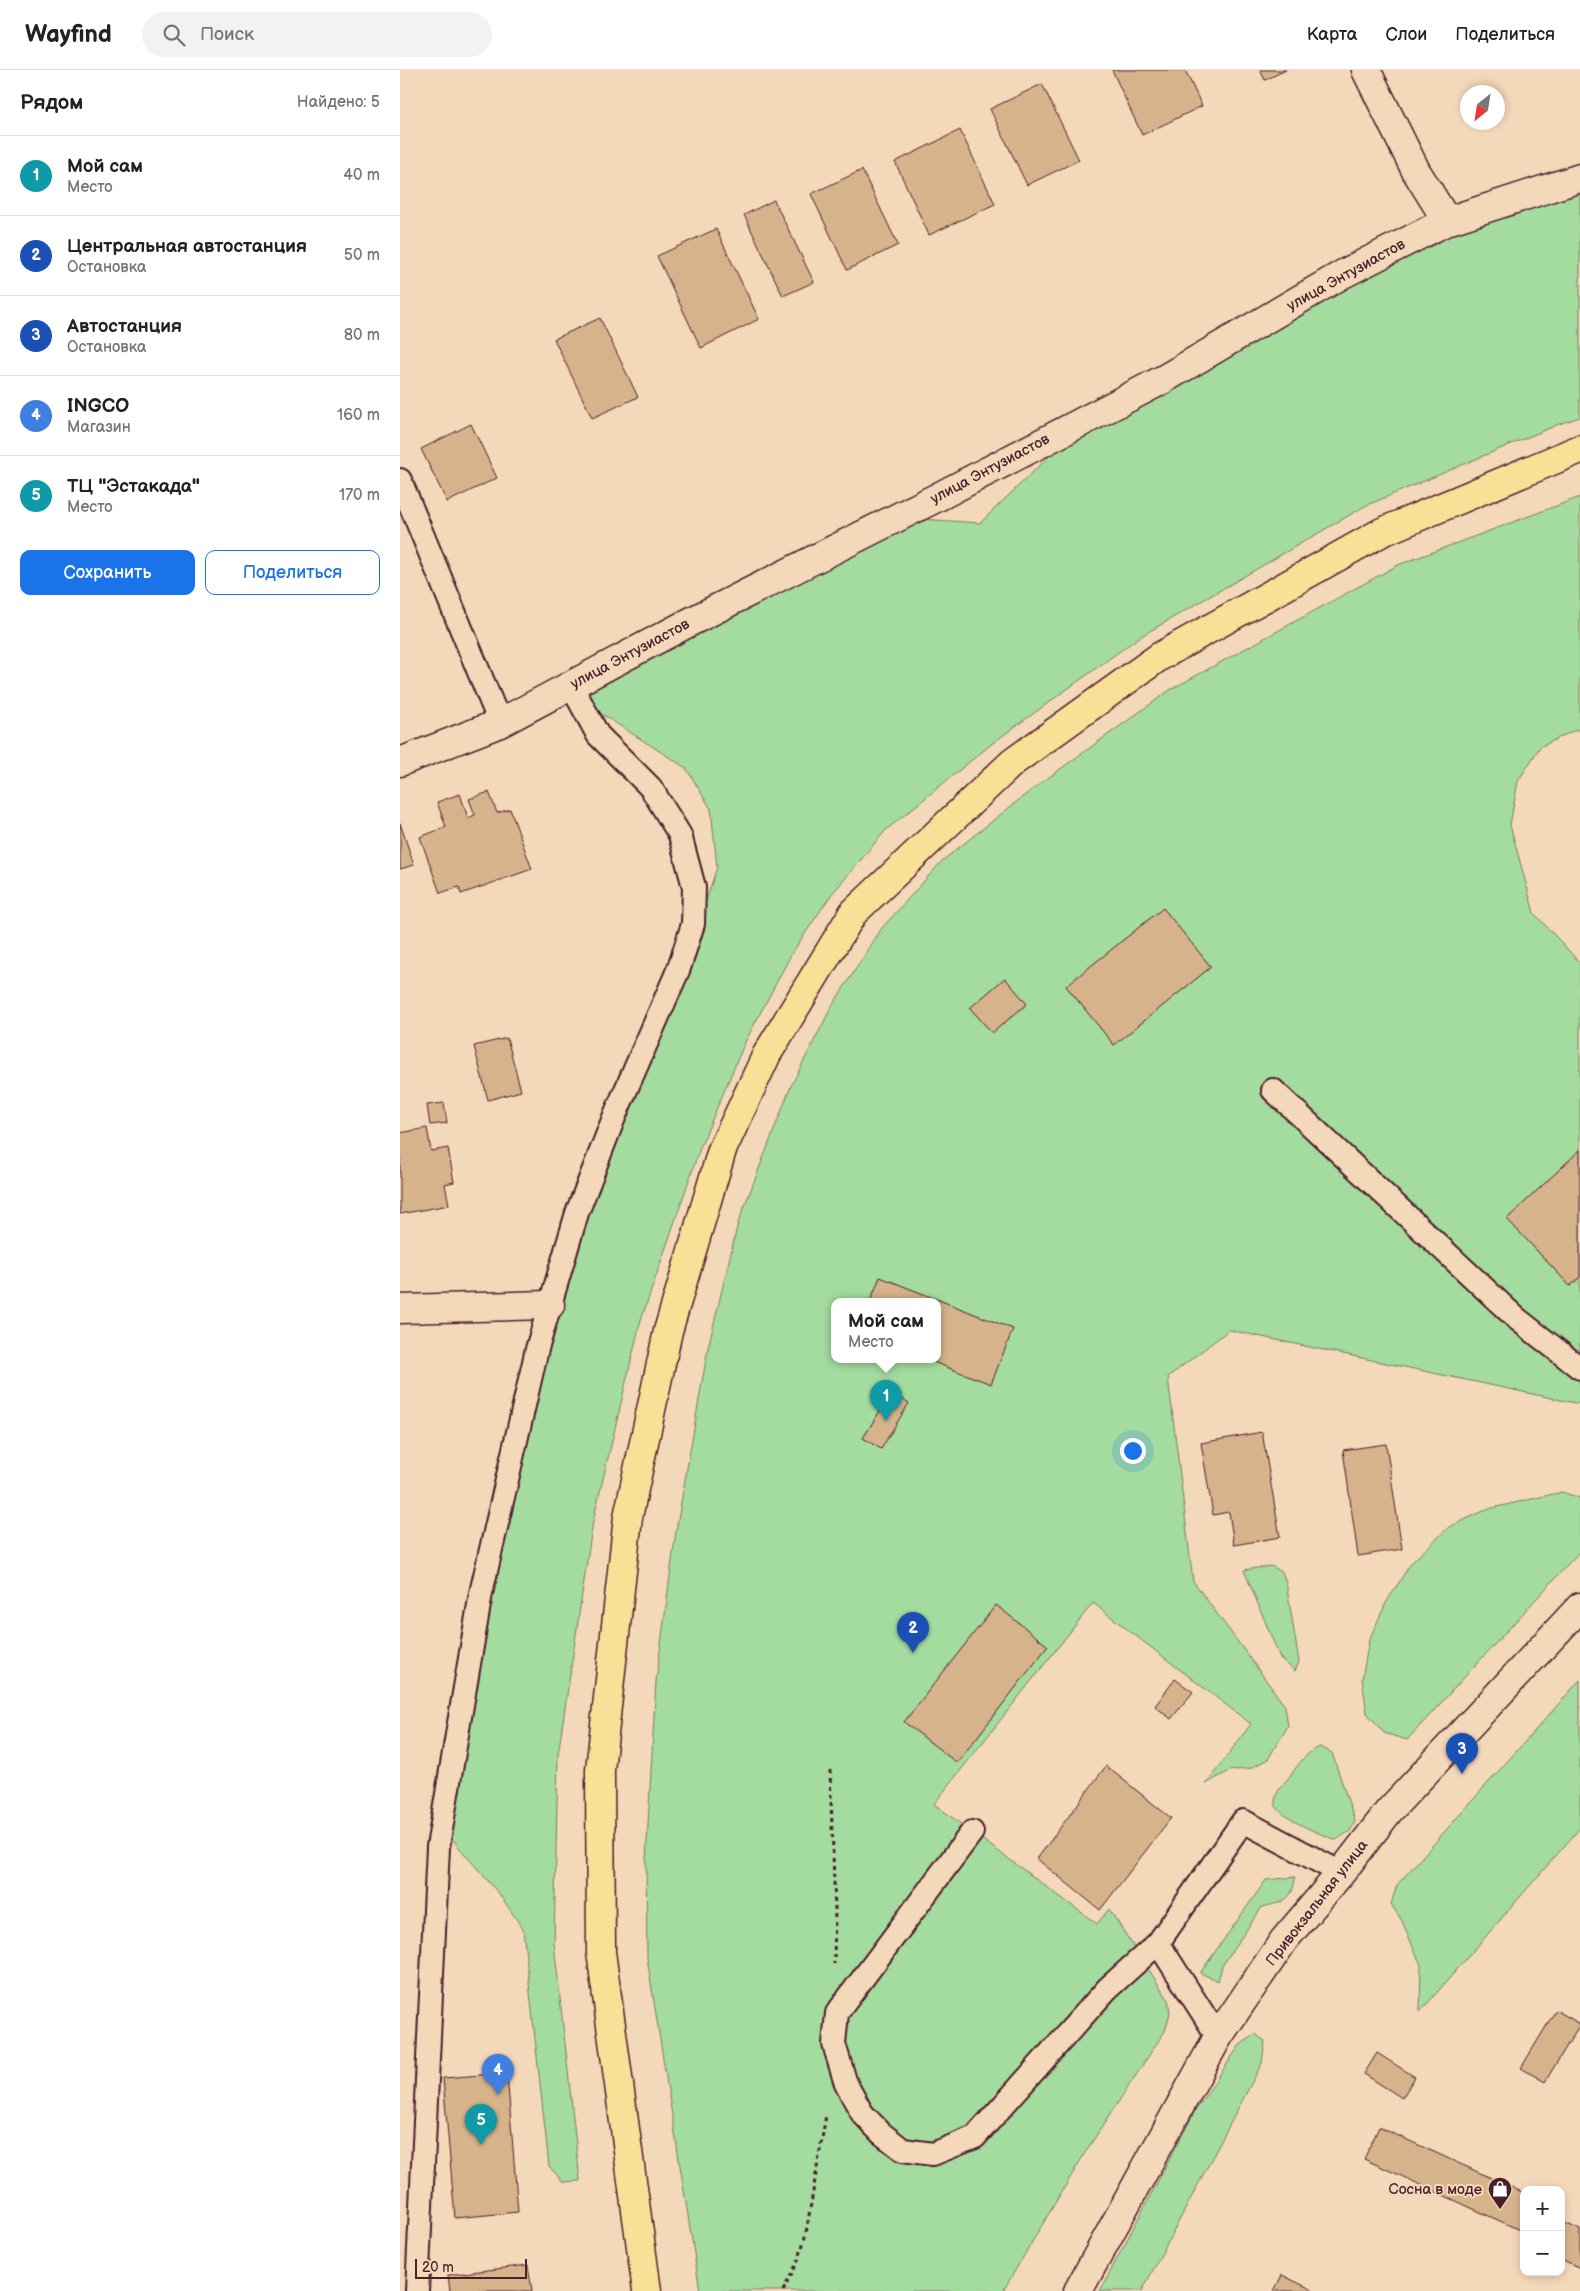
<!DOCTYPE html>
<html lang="ru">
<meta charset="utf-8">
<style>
body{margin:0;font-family:"Balsamiq Sans",sans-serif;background:#f2f2f2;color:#222}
.controls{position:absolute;right:15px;bottom:15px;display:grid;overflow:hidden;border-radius:10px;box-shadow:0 2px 8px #0003}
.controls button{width:45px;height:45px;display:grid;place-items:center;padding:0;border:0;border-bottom:1px solid #e0e0e0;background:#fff;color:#222;font:25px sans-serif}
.compass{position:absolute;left:1060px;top:15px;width:45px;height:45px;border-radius:50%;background:#fff;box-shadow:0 2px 8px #0003;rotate:210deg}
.scale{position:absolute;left:15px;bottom:12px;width:112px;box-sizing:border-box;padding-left:5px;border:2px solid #4a1f2b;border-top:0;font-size:14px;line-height:18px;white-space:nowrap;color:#4a1f2b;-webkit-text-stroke:4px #f4d8ba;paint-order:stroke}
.you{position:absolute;left:732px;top:1380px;width:18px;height:18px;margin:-12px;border:4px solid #fff;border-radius:50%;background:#1a73e8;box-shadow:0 0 0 8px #1a73e833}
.badge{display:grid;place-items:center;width:32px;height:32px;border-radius:50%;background:#1a73e8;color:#fff;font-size:16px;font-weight:700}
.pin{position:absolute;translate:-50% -41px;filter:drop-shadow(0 1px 2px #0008)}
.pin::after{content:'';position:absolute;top:26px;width:18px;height:15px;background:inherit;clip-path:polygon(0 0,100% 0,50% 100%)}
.popup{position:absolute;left:431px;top:1228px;width:110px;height:65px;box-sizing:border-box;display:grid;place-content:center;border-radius:10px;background:#fff;filter:drop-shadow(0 1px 4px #0005);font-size:16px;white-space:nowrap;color:#767676}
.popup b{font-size:19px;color:#222}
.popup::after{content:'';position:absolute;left:50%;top:100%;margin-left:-10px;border:10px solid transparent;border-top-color:#fff}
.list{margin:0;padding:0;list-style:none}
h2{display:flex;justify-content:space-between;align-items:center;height:65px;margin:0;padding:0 20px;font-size:21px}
h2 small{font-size:16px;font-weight:400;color:#767676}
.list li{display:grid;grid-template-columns:32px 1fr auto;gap:15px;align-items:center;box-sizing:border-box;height:80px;padding:0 20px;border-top:1px solid #e0e0e0}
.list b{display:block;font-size:19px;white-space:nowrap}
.list p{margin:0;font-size:16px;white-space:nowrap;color:#767676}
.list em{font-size:16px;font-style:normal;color:#767676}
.actions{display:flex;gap:10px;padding:15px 20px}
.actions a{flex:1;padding:11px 0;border:1px solid #1a73e8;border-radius:10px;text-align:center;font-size:18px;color:#1a73e8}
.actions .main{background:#1a73e8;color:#fff}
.icon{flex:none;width:28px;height:28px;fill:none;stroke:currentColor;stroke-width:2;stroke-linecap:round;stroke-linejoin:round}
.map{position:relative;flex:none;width:1180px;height:2221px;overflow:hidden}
header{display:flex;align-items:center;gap:30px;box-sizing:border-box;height:70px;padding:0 25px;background:#fff;border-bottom:1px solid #e0e0e0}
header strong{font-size:24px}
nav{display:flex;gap:28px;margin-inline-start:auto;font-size:18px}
.search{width:350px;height:45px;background:#f2f2f2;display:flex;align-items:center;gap:12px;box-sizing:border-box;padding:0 18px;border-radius:28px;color:#767676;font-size:19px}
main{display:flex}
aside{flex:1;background:#fff}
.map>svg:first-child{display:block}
.green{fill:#a4db9f;stroke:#777d65;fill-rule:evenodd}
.building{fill:#d6b38b;stroke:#4a1f2b}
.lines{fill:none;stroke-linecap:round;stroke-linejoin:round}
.lane-casing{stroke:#4a1f2b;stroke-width:26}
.street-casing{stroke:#4a1f2b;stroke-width:31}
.secondary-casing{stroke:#4a1f2b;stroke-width:31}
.primary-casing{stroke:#4a1f2b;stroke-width:31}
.path{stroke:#4a1f2b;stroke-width:3;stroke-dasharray:4 4;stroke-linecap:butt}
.lane{stroke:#f4d8ba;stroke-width:22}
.street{stroke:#f4d8ba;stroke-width:28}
.secondary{stroke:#f4d8ba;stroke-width:28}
.primary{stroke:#fadf96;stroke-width:28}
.labels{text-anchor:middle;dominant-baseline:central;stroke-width:4;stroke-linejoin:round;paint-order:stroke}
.street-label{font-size:15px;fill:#4a1f2b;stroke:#f4d8ba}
.poi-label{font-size:15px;fill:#4a1f2b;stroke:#f4d8ba;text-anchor:end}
</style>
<header>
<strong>Wayfind</strong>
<div class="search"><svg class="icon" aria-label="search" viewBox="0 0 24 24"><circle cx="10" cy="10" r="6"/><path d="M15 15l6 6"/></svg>Поиск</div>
<nav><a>Карта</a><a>Слои</a><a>Поделиться</a></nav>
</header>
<main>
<aside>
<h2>Рядом<small>Найдено: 5</small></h2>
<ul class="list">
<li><span class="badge" style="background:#0f9aa8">1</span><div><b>Мой сам</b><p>Место</p></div><em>40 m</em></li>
<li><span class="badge" style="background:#1a4fb4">2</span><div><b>Центральная автостанция</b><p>Остановка</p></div><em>50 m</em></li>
<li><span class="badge" style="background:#1a4fb4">3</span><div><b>Автостанция</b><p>Остановка</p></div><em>80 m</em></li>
<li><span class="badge" style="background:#3f7fe0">4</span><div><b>INGCO</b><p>Магазин</p></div><em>160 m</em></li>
<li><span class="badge" style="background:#0f9aa8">5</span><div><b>ТЦ &quot;Эстакада&quot;</b><p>Место</p></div><em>170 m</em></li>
</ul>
<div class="actions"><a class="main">Сохранить</a><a>Поделиться</a></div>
</aside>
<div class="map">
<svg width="1180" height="2221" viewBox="0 0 1180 2221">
<rect width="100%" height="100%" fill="#f4d8ba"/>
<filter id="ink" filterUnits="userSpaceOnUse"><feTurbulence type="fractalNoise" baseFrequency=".02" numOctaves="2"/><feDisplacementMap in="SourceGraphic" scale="10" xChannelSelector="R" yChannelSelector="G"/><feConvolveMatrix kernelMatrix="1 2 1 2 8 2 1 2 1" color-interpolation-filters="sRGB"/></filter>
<g filter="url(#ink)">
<g class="green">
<polygon points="1180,103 1180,347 1159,354 965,436 738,568 594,672 486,760 431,825 392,883 345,972 300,1078 240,1253 193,1451 158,1685 154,1873 180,2111 163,2112 149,2096 123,1859 100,1825 52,1769 73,1590 177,1146 292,873 317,797 311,739 286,698 153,613 343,510 520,449 580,453 666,370 985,175"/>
<path d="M1180,427V660H1175L1140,677L1118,711L1110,755L1134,843L1180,893V1334L829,1260L768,1307L793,1511L885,1636L888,1656L868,1689L851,1698L829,1701L806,1714L851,1654L693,1533L534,1734L697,1854L709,1839L768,1929L770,1943L765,1961L686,2081L603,2221H300L247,1888L246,1790L256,1611L276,1461L308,1278L338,1153L391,1016L432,936L482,858L542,791L634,718L770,620L998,495ZM435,1232H537V1290H435Z"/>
<polygon points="1162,1422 1180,1428 1180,1481 1007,1670 984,1663 967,1643 962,1609 969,1570 986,1533 1011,1493 1049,1457 1088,1439"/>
<polygon points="871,1496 882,1502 886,1512 899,1592 895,1601 880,1588 844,1500"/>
<polygon points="1180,1610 1180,1758 1020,1942 1021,1895 1002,1851 991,1834 997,1815"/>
<path d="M920,1677L932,1683L955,1751L950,1761L936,1770C923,1765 875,1747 875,1732C875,1722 884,1713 890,1706C899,1694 906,1682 920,1677Z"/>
<path d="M895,1807C893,1831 883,1832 862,1837L822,1896L818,1911L800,1903L866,1810Z"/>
<polygon points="855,1964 865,1971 862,1993 742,2221 700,2221 795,2041 839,1976"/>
</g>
<g class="building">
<polygon points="712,0 785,0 802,36 742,65"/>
<polygon points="860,0 886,0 865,10"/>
<polygon points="642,14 679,90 627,115 590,39"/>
<polygon points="560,60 595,134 529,165 495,92"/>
<polygon points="462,100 498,175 447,200 411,124"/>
<polygon points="374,130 414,212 383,226 344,145"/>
<polygon points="316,159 359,249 301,278 257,186"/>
<polygon points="200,248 238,327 192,348 154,269"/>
<polygon points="71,354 97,408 47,432 21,379"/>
<polygon points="89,722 97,743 110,739 132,799 61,824 59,817 40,823 20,767 46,757 37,732 60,724 68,748 75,745 69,729"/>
<polygon points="0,753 14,795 0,799"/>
<polygon points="763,838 811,897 714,975 666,916"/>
<polygon points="605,908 627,934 592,963 570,938"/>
<polygon points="107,968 121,1021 88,1030 74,976"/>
<polygon points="44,1033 47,1053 30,1055 27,1035"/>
<polygon points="27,1058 31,1081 48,1078 54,1112 45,1114 49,1135 0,1144 0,1063"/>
<polygon points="1180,1080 1180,1207 1170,1216 1107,1149"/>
<polygon points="480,1207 613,1259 591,1314 528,1290 537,1290 537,1232 470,1232"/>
<polygon points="492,1322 509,1333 481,1379 463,1368"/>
<polygon points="862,1362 880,1467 834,1475 829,1442 813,1445 801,1373"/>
<polygon points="986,1374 1002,1479 958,1486 943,1380"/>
<polygon points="596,1535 648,1576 557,1693 504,1652"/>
<polygon points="775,1609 793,1622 771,1649 755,1636"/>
<polygon points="706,1696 771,1748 700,1840 637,1789"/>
<polygon points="1156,1940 1180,1954 1145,2012 1121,1998"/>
<polygon points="977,1983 1015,2007 1002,2028 964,2004"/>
<polygon points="107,2003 118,2142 55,2148 43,2008"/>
<polygon points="979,2057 1124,2123 1124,2162 964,2089"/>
<polygon points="1161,2151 1180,2160 1180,2198 1161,2189"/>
<polygon points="128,2195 132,2221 50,2221 48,2205"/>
<polygon points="882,2205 915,2221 874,2221"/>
</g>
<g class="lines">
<defs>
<g id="lane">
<polyline points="0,410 100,653"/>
<polyline points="873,1020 1116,1248 1180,1298"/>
<polyline points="572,1762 437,1943 434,1974 446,2014 462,2043 481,2063 503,2080 533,2084 575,2067 707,1919 758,1873"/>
<polyline points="818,1967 758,1873 843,1751 941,1803"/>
<polyline points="17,2221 38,1777 81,1523 137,1279 177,1143 215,1045 279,898 293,854 294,817 280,765 251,718 198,665 171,615"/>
</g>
<g id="street">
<polyline points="966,0 1016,101 1047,151"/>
<polyline points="0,692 100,653 290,552 534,429 764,309 943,204 1047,151 1180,108"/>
<polyline points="0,1239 150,1235"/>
</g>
<polyline id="secondary" points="678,2221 818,1967 884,1870 941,1803 989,1741 1180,1537"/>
<polyline id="primary" points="247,2221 201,1882 200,1700 228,1447 268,1261 322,1080 367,984 453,843 613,692 759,587 982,462 1180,379"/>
</defs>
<use href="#lane" class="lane-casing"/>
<use href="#street" class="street-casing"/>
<use href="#secondary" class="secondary-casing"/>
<use href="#primary" class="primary-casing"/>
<g class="path">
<polyline points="430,1700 435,1839 434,1894"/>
<polyline points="383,2221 399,2189 406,2163 426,2045"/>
</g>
<use href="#lane" class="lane"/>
<use href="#street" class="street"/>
<use href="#secondary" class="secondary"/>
<use href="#primary" class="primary"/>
</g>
</g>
<defs>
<symbol id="shop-pin" viewBox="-11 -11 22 30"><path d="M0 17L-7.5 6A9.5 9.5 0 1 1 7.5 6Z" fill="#4a1f2b" stroke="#f4d8ba"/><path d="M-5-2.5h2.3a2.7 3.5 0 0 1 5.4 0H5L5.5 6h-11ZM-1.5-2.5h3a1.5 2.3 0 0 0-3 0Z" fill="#fff"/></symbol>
</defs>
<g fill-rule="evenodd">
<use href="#shop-pin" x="1086" y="2105" width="28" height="38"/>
</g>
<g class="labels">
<g class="street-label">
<text transform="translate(946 205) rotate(-29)">улица Энтузиастов</text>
<text transform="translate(590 399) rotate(-28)">улица Энтузиастов</text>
<text transform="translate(230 584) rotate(-28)">улица Энтузиастов</text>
<text transform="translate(917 1833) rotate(-52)">Привокзальная улица</text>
</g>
<g class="poi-label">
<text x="1082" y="2119">Сосна в моде</text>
</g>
</g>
</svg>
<div class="controls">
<button>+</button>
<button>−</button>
</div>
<svg class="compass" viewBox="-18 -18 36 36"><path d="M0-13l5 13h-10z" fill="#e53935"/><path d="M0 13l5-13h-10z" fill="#767676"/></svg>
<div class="scale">20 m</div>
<div class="you"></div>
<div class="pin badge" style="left:486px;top:1351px;background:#0f9aa8">1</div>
<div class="popup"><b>Мой сам</b>Место</div>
<div class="pin badge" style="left:513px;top:1583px;background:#1a4fb4">2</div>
<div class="pin badge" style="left:1062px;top:1704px;background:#1a4fb4">3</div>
<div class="pin badge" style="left:98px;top:2025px;background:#3f7fe0">4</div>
<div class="pin badge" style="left:81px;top:2075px;background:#0f9aa8">5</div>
</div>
</main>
